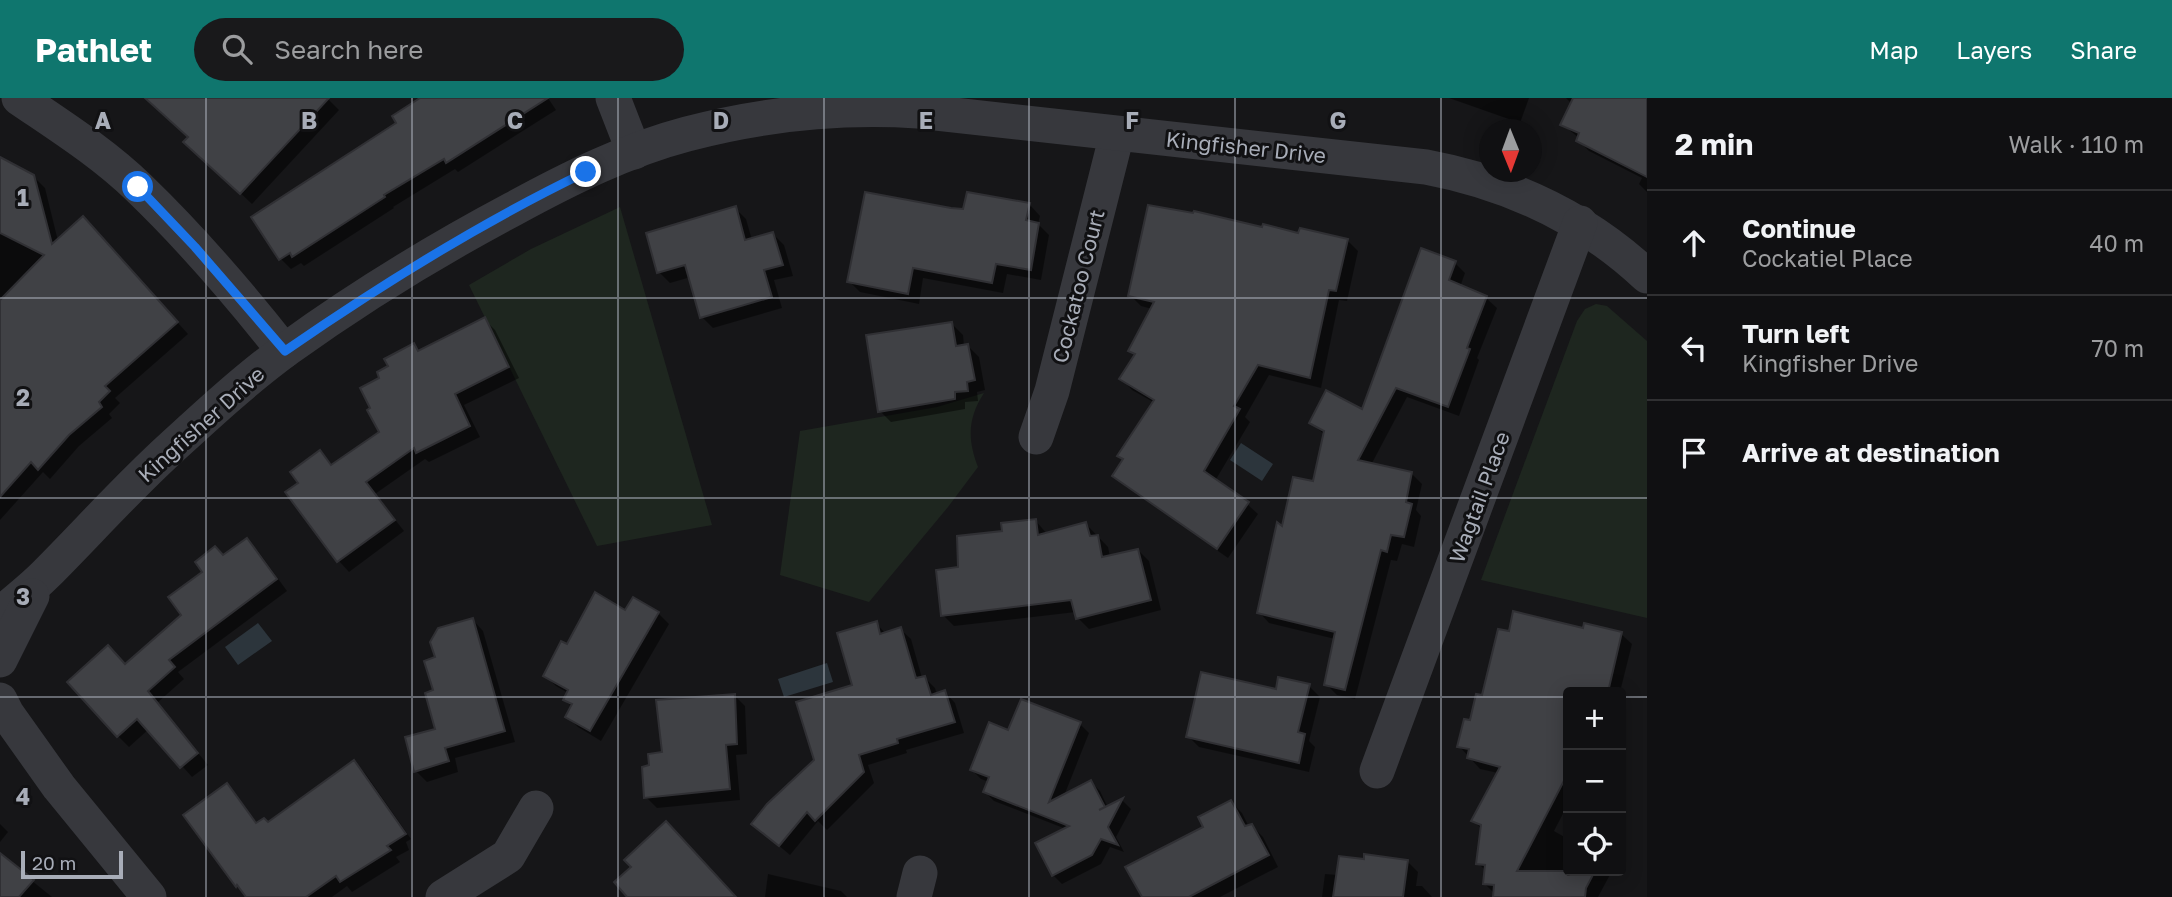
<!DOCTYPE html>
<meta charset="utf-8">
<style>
body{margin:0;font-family:"Golos Text",sans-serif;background:#19191b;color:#f1f3f6}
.controls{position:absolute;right:21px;bottom:21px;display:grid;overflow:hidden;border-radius:7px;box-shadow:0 4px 18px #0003}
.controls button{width:63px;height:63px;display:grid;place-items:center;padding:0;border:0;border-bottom:2px solid #303032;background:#101012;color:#f1f3f6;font:35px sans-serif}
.compass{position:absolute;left:1479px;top:21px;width:63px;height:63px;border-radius:50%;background:#101012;box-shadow:0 4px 18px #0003;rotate:179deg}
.scale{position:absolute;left:21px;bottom:18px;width:102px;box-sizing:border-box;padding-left:7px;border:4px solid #a8adb8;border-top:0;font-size:19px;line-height:24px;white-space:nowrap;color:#a8adb8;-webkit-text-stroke:5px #111113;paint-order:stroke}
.stop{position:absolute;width:21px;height:21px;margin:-16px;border:5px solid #1a73e8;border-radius:50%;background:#fff}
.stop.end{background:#1a73e8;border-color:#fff;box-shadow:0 2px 7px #0008}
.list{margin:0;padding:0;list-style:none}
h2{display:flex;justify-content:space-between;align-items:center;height:91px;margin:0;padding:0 28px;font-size:30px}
h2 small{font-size:23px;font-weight:400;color:#9c9d9f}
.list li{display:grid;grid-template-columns:46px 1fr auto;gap:21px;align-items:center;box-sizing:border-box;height:105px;padding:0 28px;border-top:2px solid #303032}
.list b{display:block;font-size:26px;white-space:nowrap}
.list p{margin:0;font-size:23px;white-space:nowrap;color:#9c9d9f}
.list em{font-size:23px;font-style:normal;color:#9c9d9f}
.icon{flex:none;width:38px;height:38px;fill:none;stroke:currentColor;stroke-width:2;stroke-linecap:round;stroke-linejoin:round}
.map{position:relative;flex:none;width:1647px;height:799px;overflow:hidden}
header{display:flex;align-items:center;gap:42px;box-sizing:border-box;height:98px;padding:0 35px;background:#0f766e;color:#fff}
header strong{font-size:33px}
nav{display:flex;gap:38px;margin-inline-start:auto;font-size:24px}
.search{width:490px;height:63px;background:#19191b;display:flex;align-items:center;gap:18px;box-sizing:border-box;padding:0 24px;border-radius:38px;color:#9c9d9f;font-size:26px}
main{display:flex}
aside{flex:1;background:#101012}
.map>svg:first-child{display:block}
.green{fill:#1e261f}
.water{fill:#2c353c}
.shadow{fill:#0007}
.building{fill:#404145;stroke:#303034;stroke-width:2}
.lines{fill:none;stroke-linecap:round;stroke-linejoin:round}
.minor{stroke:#37383d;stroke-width:35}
.route{stroke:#1a73e8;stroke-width:9}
.grid{fill:none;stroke:#a8adb8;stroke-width:2;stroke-opacity:0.55}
.labels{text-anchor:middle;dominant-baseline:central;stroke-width:6;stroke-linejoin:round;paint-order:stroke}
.street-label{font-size:21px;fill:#a8adb8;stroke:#111113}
.grid-label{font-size:23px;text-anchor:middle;font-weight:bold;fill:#a8adb8;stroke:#111113;stroke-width:6;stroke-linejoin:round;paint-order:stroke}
</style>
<header>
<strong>Pathlet</strong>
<div class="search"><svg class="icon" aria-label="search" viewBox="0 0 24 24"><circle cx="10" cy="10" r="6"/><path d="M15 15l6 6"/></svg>Search here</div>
<nav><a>Map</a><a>Layers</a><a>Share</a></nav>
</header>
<main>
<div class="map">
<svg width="1647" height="799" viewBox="0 0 1647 799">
<rect width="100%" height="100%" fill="#161618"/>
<g class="green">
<polygon points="620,109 712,427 597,448 469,187 531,151"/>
<polygon points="1596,206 1607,208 1647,243 1647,520 1481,482 1577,223 1585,211"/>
<path d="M984,295C968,320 967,340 978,369L948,409L869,504L780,477L800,333L937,309Z"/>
</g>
<g class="water">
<polygon points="1241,345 1273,366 1262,383 1230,362"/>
<polygon points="258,525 272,543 238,567 225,549"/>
<polygon points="827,565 833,584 784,599 778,581"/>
</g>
<g class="shadow">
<polygon points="147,0 327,0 339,12 252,106 197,54 190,39"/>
<polygon points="423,0 548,0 556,12 458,74 455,71 393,109 394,110 304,168 301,165 291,171 280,160"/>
<polygon points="1449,0 1529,0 1520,25"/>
<polygon points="1566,0 1647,0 1647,94 1639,86 1642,80 1589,53 1578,42 1579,40 1562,26 1572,6"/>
<polygon points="0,69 33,78 45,90 58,143 93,131 188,236 115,300 120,305 109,316 112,320 79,348 50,381 43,374 0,422"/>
<polygon points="968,96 1030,107 1040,118 1038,126 1049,137 1041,182 1007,176 1003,195 923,180 919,206 860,194 849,183 965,113"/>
<polygon points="735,110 746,121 752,142 773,136 784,147 793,178 774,182 782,210 713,230 702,219 691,179 670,185 659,174"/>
<polygon points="1299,137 1347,142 1358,153 1347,203 1339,202 1321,290 1269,277 1245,319 1250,324 1215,383 1247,406 1258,416 1228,460 1125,388 1114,378 1155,305 1132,292 1122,281 1136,258 1130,252 1152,211 1141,208 1130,197"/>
<polygon points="1455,165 1465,175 1460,189 1486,200 1497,210 1477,260 1479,262 1459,318 1407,299 1371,367 1411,375 1422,386 1416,412 1421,418 1414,449 1402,446 1397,463 1391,462 1355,601 1337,597 1326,586 1335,541 1269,525 1259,514 1283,431 1314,385 1325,337 1311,325 1363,313"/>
<polygon points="484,221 495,232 519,280 464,307 480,339 429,364 425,361 375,396 404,433 349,474 339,463 288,394 300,385 320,354 333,368 381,334 381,281 413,247 420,254"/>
<polygon points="952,226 963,237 964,248 968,248 979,259 985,292 977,294 978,303 965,304 965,311 891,324 880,313"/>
<polygon points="1036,423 1047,436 1086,426 1108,449 1110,459 1138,452 1149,463 1161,512 1089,531 1078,520 1076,514 954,528 943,517 960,470 1004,435"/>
<polygon points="247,443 258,453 287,493 178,574 184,581 157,605 208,667 192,679 149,631 129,649 118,638 125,568 184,517 224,458"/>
<polygon points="626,514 658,515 669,526 601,643 578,629 567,618 572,609 565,602 568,595 556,588 545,577 568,548"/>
<polygon points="473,522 483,533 515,644 455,660 458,674 427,684 416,673 437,632 435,594 437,560"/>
<polygon points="876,525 886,536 900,531 911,541 922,580 925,580 935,590 937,597 945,594 955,605 964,635 906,652 907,655 868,667 874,685 827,732 818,723 790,757 753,726 816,662 854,588"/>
<polygon points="1584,532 1621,536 1632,546 1620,594 1568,594 1568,706 1554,733 1568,741 1568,773 1612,773 1598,799 1495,799 1495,796 1484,785 1486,773 1478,765 1482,731 1473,723 1498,675 1480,671 1459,648 1510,535"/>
<polygon points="1309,588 1320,599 1309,643 1315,649 1309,674 1199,649 1188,638 1277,593"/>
<polygon points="734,597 745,608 747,656 736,657 740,702 657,710 646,699 651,669"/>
<polygon points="1080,626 1089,635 1064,698 1091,684 1100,693 1108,710 1122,702 1131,711 1116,739 1124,754 1110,749 1101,766 1062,786 1053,777 1066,731 994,703 985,694 989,684 981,681 972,672 1009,634"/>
<polygon points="354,665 365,675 411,741 406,744 409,752 396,759 400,764 352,794 347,788 332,799 247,799 227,687 258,726 268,726"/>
<polygon points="1231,704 1242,715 1249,729 1252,728 1263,739 1278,769 1220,799 1144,799 1205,729"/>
<polygon points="0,726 8,734 0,744"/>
<polygon points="0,757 52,799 0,799"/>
<polygon points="1407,763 1418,774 1416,788 1422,788 1432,799 1322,799 1325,776 1338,777"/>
<polygon points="768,776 841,793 847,799 765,799"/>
</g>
<g class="building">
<polygon points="145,0 329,0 240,96 183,44 188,39"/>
<polygon points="420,0 548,0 446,65 444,61 384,97 385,99 292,159 290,155 279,162 251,119 396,25 392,18"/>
<polygon points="1573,0 1647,0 1647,79 1576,43 1579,35 1560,27"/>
<polygon points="0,59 34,77 52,146 83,118 178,224 105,288 110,293 99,304 102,309 69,337 38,372 31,364 0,399 0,202 44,157 0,135"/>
<polygon points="865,94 951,110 963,111 967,94 1030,105 1026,122 1039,125 1031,172 996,166 992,185 913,170 908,196 847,184"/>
<polygon points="1148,107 1193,115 1194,113 1262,129 1263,126 1298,135 1300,130 1348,141 1336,193 1329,192 1310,280 1258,267 1234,308 1240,311 1204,373 1249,404 1217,451 1112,378 1123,361 1117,358 1154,302 1119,281 1135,256 1128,253 1154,204 1128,198"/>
<polygon points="736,108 745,142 773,134 783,167 764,172 772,199 700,220 685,167 657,175 646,135"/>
<polygon points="1421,150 1456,163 1449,182 1487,198 1467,250 1470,251 1448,309 1396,290 1358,362 1412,374 1406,404 1412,406 1404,439 1391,437 1387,454 1381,452 1345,592 1324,587 1335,534 1257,515 1277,424 1282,428 1293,379 1313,383 1324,333 1309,325 1326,292 1362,311"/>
<polygon points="485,219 509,269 455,296 470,328 416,355 414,350 366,384 395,422 337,464 285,394 298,385 290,374 320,352 331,367 379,334 367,312 370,310 360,290 379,280 377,274 388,268 384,261 414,245 418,253"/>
<polygon points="952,224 956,248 968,246 975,282 967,284 968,293 955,294 955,301 878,314 866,237"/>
<polygon points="1036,421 1038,437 1086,424 1090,438 1098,437 1102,459 1138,451 1151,502 1076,521 1071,502 941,518 936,472 958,469 957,438 1002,433 1001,425"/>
<polygon points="247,440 277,481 169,562 175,569 148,593 198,655 180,670 137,621 117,639 67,584 108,547 125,566 181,517 168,499 202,474 195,464 215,448 223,457"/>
<polygon points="595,494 625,512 633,499 659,514 590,633 565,619 572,606 563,602 568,592 543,578 561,543 567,546"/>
<polygon points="1513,513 1583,530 1584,525 1622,534 1608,594 1568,594 1568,675 1517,773 1595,773 1586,790 1585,799 1493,799 1494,787 1483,786 1485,767 1476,766 1481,727 1471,723 1500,669 1467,660 1469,651 1457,649 1464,621 1470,622 1476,596 1482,597 1498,531 1509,533"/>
<polygon points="473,520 505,633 445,650 449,663 414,674 405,639 435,631 425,595 433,592 424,563 435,559 430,544 438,530"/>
<polygon points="877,523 880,536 901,529 916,580 925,578 931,597 945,592 955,624 897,641 898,645 859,657 864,674 815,723 807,714 779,748 751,726 767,706 814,662 796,604 852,587 837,535"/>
<polygon points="1201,574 1276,591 1278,579 1310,586 1298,634 1305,636 1299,665 1186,639"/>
<polygon points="735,596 737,646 726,647 730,691 644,700 642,669 649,667 648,656 662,654 656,602"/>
<polygon points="1021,601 1081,624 1049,704 1091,682 1105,709 1099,712 1123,700 1108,729 1118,747 1101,741 1092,757 1052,778 1035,745 1069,728 983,694 989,679 970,672 989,624 1008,632"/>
<polygon points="354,662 406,736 387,748 391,752 340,784 336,778 306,799 246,799 237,787 236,789 183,717 227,685 256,725 264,720 268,724"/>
<polygon points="1231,702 1245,728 1252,726 1269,757 1189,799 1142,799 1125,769 1203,729 1198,719"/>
<polygon points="666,723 736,799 627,799 614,784 631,769 624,762"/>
<polygon points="0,755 34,782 19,799 0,799"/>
<polygon points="1364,756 1408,762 1403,799 1333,799 1339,758 1364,761"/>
</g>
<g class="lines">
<g class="minor">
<path d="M19,0C60,28 103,55 139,90C191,140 239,196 284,253"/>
<polyline points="613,0 634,54"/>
<polyline points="1036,339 1052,293 1117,36"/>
<path d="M0,517C15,503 31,491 45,477C87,435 127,390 171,350C208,316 246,281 287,251C359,199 434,153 513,111C568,81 626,52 687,36C763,16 840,8 918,13L1426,69C1511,85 1584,119 1647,178"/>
<polyline points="0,562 32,498"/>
<polyline points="0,602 7,616 59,689 149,799"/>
<polyline points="1377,673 1580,125"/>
<polyline points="443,799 508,758 536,710"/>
<polyline points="914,799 920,775"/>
</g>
</g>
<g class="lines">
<path class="route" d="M138,89L195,149L285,253C382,186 480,125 586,74"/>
</g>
<path class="grid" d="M206,0V799M412,0V799M618,0V799M824,0V799M1029,0V799M1235,0V799M1441,0V799M0,200H1647M0,400H1647M0,599H1568M1621,599H1647"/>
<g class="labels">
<g class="street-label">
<text transform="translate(1246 49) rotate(6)">Kingfisher Drive</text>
<text transform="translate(1078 188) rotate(-76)">Cockatoo Court</text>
<text transform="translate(201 326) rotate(-42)">Kingfisher Drive</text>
<text transform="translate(1479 399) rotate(-70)">Wagtail Place</text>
</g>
</g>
<g class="grid-label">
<text x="103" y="31">A</text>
<text x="309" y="31">B</text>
<text x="515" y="31">C</text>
<text x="721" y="31">D</text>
<text x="926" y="31">E</text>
<text x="1132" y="31">F</text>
<text x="1338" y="31">G</text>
<text x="23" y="108">1</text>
<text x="23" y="308">2</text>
<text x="23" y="507">3</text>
<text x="23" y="707">4</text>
</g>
</svg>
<div class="controls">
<button>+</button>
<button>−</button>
<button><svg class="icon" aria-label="locate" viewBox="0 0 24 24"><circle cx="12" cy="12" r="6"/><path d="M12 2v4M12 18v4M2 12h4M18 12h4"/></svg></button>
</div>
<svg class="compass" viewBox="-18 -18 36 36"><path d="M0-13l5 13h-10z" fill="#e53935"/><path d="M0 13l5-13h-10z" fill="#9c9d9f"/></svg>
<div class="scale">20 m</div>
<div class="stop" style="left:138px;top:89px"></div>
<div class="stop end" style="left:586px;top:74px"></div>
</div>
<aside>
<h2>2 min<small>Walk · 110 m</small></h2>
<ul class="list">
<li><svg class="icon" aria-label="ahead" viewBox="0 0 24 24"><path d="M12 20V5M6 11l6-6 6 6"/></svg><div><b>Continue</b><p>Cockatiel Place</p></div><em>40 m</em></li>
<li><svg class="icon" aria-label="left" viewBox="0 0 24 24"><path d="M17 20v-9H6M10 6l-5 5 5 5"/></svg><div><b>Turn left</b><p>Kingfisher Drive</p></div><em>70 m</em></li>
<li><svg class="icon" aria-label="arrive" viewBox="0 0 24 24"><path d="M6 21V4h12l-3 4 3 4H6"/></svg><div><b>Arrive at destination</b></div></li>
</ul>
</aside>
</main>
